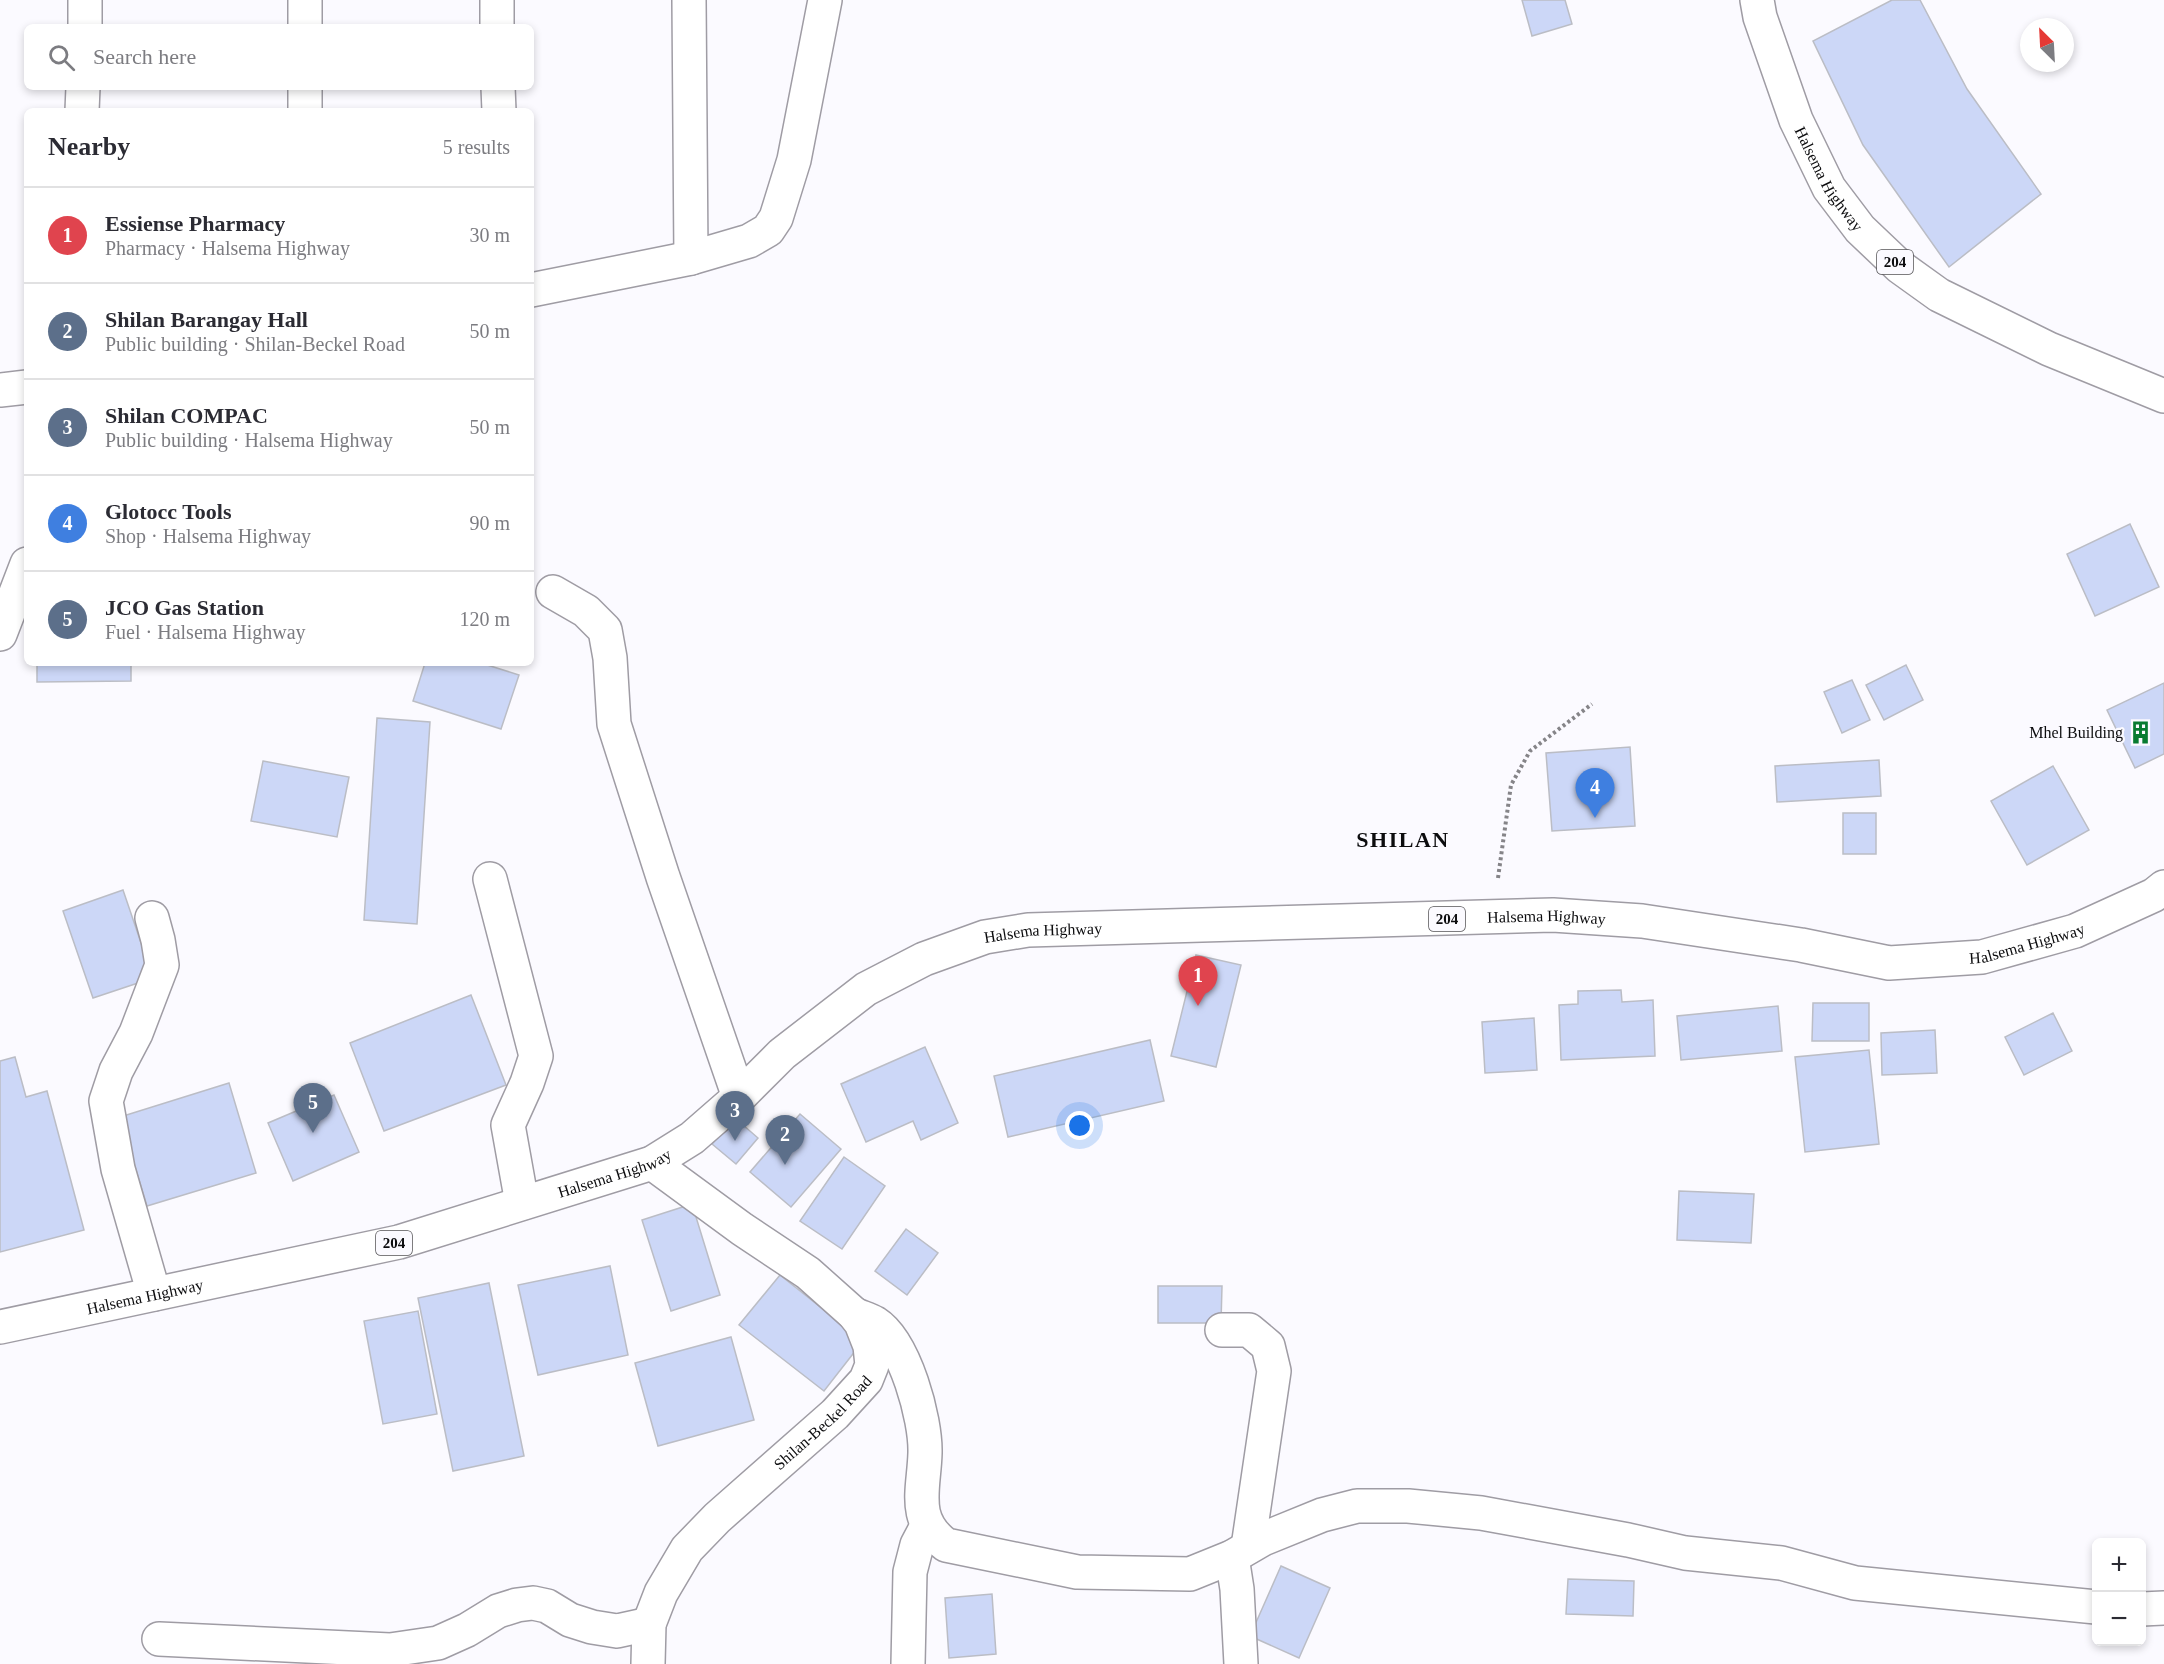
<!DOCTYPE html>
<meta charset="utf-8">
<style>
body{margin:0;font-family:Georgia,serif;background:#f2f2f3;color:#2b2b33}
.controls{position:absolute;right:18px;bottom:18px;display:grid;overflow:hidden;border-radius:9px;box-shadow:0 3px 9px #0003}
.controls button{width:54px;height:54px;display:grid;place-items:center;padding:0;border:0;border-bottom:2px solid #e1e1e2;background:#fff;color:#2b2b33;font:30px sans-serif}
.compass{position:absolute;left:2020px;top:18px;width:54px;height:54px;border-radius:50%;background:#fff;box-shadow:0 3px 9px #0003;rotate:336deg}
.you{position:absolute;left:1080px;top:1126px;width:21px;height:21px;margin:-15px;border:4px solid #fff;border-radius:50%;background:#1a73e8;box-shadow:0 0 0 9px #1a73e833}
.badge{display:grid;place-items:center;width:39px;height:39px;border-radius:50%;background:#ea580c;color:#fff;font-size:20px;font-weight:700}
.pin{position:absolute;translate:-50% -50px;filter:drop-shadow(0 2px 3px #0008)}
.pin::after{content:'';position:absolute;top:32px;width:21px;height:18px;background:inherit;clip-path:polygon(0 0,100% 0,50% 100%)}
.list{margin:0;padding:0;list-style:none}
h2{display:flex;justify-content:space-between;align-items:center;height:78px;margin:0;padding:0 24px;font-size:26px}
h2 small{font-size:20px;font-weight:400;color:#7c7c81}
.list li{display:grid;grid-template-columns:39px 1fr auto;gap:18px;align-items:center;box-sizing:border-box;height:96px;padding:0 24px;border-top:2px solid #e1e1e2}
.list b{display:block;font-size:22px;white-space:nowrap}
.list p{margin:0;font-size:20px;white-space:nowrap;color:#7c7c81}
.list em{font-size:20px;font-style:normal;color:#7c7c81}
.icon{flex:none;width:33px;height:33px;fill:none;stroke:currentColor;stroke-width:2;stroke-linecap:round;stroke-linejoin:round}
.map{position:relative;flex:none;width:2164px;height:1664px;overflow:hidden}
.search{position:absolute;background:#fff;box-shadow:0 3px 9px #0003;left:24px;top:24px;width:510px;height:66px;display:flex;align-items:center;gap:15px;box-sizing:border-box;padding:0 21px;border-radius:9px;color:#7c7c81;font-size:22px}
.panel{position:absolute;background:#fff;box-shadow:0 3px 9px #0003;left:24px;top:108px;width:510px;height:558px;border-radius:9px}
.map>svg:first-child{display:block}
.building{fill:#ccd7f7;stroke:#bbbdc5;stroke-width:1.5}
.lines{fill:none;stroke-linecap:round;stroke-linejoin:round}
.minor-casing{stroke:#9f9ca4;stroke-width:36}
.major-casing{stroke:#9f9ca4;stroke-width:36}
.highway-casing{stroke:#9f9ca4;stroke-width:36}
.path{stroke:#858488;stroke-width:4;stroke-dasharray:3 3;stroke-linecap:butt}
.minor{stroke:#fff;stroke-width:33}
.major{stroke:#fff;stroke-width:33}
.highway{stroke:#fff;stroke-width:33}
.labels{text-anchor:middle;dominant-baseline:central;stroke-width:4.5;stroke-linejoin:round;paint-order:stroke}
.shield{fill:#fbfaff;stroke:#545356;stroke-width:1.5}
.shield-label{font-size:15px;font-weight:bold;fill:#0c0c0e}
.street-label{font-size:16px;fill:#0c0c0e;stroke:#fbfaff}
.poi-label{font-size:16px;fill:#0c0c0e;stroke:#fbfaff;text-anchor:end}
.district-label{font-size:22px;font-weight:bold;letter-spacing:1.5px;fill:#0c0c0e;stroke:#fbfaff}
</style>
<div class="map">
<svg width="2164" height="1664" viewBox="0 0 2164 1664">
<rect width="100%" height="100%" fill="#fbfaff"/>
<g class="building">
<polygon points="1522,0 1565,0 1572,24 1532,36"/>
<polygon points="1892,0 1920,0 1967,89 2041,194 1949,267 1863,145 1813,41"/>
<polygon points="2130,524 2159,587 2095,616 2067,554"/>
<polygon points="37,663 131,663 131,681 37,682"/>
<polygon points="425,663 481,663 519,675 501,729 413,701"/>
<polygon points="1906,665 1923,700 1884,720 1866,685"/>
<polygon points="1852,680 1870,720 1842,733 1824,692"/>
<polygon points="2164,683 2164,754 2135,768 2107,710"/>
<polygon points="377,718 430,722 417,924 364,920"/>
<polygon points="1630,747 1635,826 1552,831 1546,753"/>
<polygon points="1879,760 1881,796 1777,802 1775,766"/>
<polygon points="263,761 349,777 337,837 251,821"/>
<polygon points="2053,766 2089,830 2027,865 1991,801"/>
<rect x="1843" y="813" width="33" height="41"/>
<polygon points="123,890 153,978 93,998 63,911"/>
<polygon points="1196,955 1241,965 1216,1067 1171,1056"/>
<polygon points="1621,990 1622,1002 1653,1000 1655,1056 1561,1060 1559,1005 1578,1004 1578,991"/>
<polygon points="471,995 506,1085 384,1131 350,1043"/>
<polygon points="1813,1003 1869,1003 1869,1041 1812,1041"/>
<polygon points="1778,1006 1782,1051 1681,1060 1677,1016"/>
<polygon points="2053,1013 2072,1051 2024,1075 2005,1037"/>
<polygon points="1534,1018 1537,1070 1485,1073 1482,1022"/>
<polygon points="1935,1030 1937,1073 1882,1075 1881,1033"/>
<polygon points="1150,1040 1164,1101 1008,1137 994,1076"/>
<polygon points="925,1047 958,1123 921,1140 913,1121 866,1142 841,1084"/>
<polygon points="1869,1050 1879,1144 1805,1152 1795,1057"/>
<polygon points="15,1057 26,1097 47,1091 84,1230 0,1252 0,1061"/>
<polygon points="229,1083 256,1173 147,1206 120,1117"/>
<polygon points="334,1095 359,1152 293,1181 268,1123"/>
<polygon points="800,1114 841,1149 791,1207 750,1172"/>
<polygon points="735,1118 758,1138 736,1164 712,1144"/>
<polygon points="844,1157 885,1186 842,1249 800,1221"/>
<polygon points="1679,1191 1754,1194 1751,1243 1677,1240"/>
<polygon points="692,1204 720,1295 671,1311 642,1220"/>
<polygon points="906,1229 938,1253 907,1295 875,1271"/>
<polygon points="610,1266 628,1355 538,1375 518,1285"/>
<polygon points="780,1275 863,1341 824,1391 739,1325"/>
<polygon points="489,1283 524,1456 453,1471 418,1298"/>
<polygon points="1158,1286 1222,1286 1221,1323 1158,1323"/>
<polygon points="418,1311 437,1414 383,1424 364,1321"/>
<polygon points="731,1337 754,1420 658,1446 635,1363"/>
<polygon points="1281,1566 1330,1588 1299,1658 1250,1636"/>
<polygon points="1568,1579 1634,1581 1633,1616 1566,1614"/>
<polygon points="992,1594 996,1654 949,1658 945,1598"/>
</g>
<g class="lines">
<defs>
<g id="minor">
<polyline points="305,0 305,27"/>
<polyline points="497,0 497,27"/>
<polyline points="689,0 691,258"/>
<polyline points="85,27 85,0"/>
<polyline points="305,87 305,111"/>
<polyline points="498,87 499,111"/>
<polyline points="82,111 83,87"/>
<polyline points="531,290 691,258 749,241 768,230 776,218 794,160 825,0"/>
<polyline points="0,390 27,387"/>
<polyline points="553,592 586,611 605,630 610,658 614,724 663,877 739,1097"/>
<polyline points="0,634 27,564"/>
<polyline points="490,879 536,1056 527,1083 508,1125 522,1203"/>
<polyline points="152,918 158,940 162,965 136,1033 116,1071 106,1101 118,1169 154,1294"/>
<path d="M854,1314C860,1317 868,1319 875,1323C905,1342 926,1419 925,1453C924,1490 911,1519 946,1545L1077,1572L1190,1574L1232,1557L1263,1539L1322,1515L1357,1506H1408L1481,1513L1628,1540L1685,1553L1781,1563L1855,1583L2096,1607"/>
<polyline points="1222,1330 1249,1330 1268,1346 1274,1371 1248,1547"/>
<polyline points="1232,1557 1237,1589 1241,1664"/>
<polyline points="2142,1609 2164,1608"/>
<polyline points="159,1639 390,1650 438,1643 467,1630 498,1611 517,1605 533,1603 547,1606 570,1620 592,1627 617,1631 649,1624"/>
<polyline points="908,1664 910,1572 917,1545 927,1526"/>
</g>
<g id="major">
<path id="s1" d="M648,1664L649,1624L661,1593L687,1549L717,1518L835,1414L866,1380L872,1365L870,1346L861,1323L854,1314L808,1273L742,1229L652,1163"/>
</g>
<g id="highway">
<path id="s2" d="M1757,0L1760,17L1796,120L1829,188L1860,229L1900,267L1939,295L2049,349L2164,396"/>
<path id="s3" d="M0,1327L399,1242L652,1163L692,1138L739,1097L782,1054L866,989L924,959L985,937L1028,930L1553,915L1642,921L1801,945L1889,963L1982,957L2075,931L2154,895L2164,887"/>
</g>
</defs>
<use href="#minor" class="minor-casing"/>
<use href="#major" class="major-casing"/>
<use href="#highway" class="highway-casing"/>
<polyline class="path" points="1498,878 1511,785 1530,751 1592,704"/>
<use href="#minor" class="minor"/>
<use href="#major" class="major"/>
<use href="#highway" class="highway"/>
</g>
<defs>
<symbol id="building-bare" viewBox="-9 -9 18 18"><path d="M-4-6H4V6H1V3H-1V6H-4ZM-2.5-4.3h1.7v1.8h-1.7ZM.8-4.3h1.7v1.8H.8ZM-2.5-1h1.7V.8h-1.7ZM.8-1h1.7V.8H.8Z" fill="#087b31" stroke="#fbfaff" stroke-width="2.5" paint-order="stroke"/></symbol>
</defs>
<g fill-rule="evenodd">
<use href="#building-bare" x="2124" y="716" width="33" height="33"/>
</g>
<g class="labels">
<g class="shield">
<rect x="1877" y="250" width="36" height="24" rx="4.5"/>
<rect x="1429" y="907" width="36" height="24" rx="4.5"/>
<rect x="376" y="1231" width="36" height="24" rx="4.5"/>
</g>
<g class="shield-label">
<text x="1895" y="262">204</text>
<text x="1447" y="919">204</text>
<text x="394" y="1243">204</text>
</g>
<g class="street-label">
<text stroke="none"><textPath href="#s2" startOffset="194">Halsema Highway</textPath></text>
<text stroke="none"><textPath href="#s3" startOffset="1642">Halsema Highway</textPath></text>
<text stroke="none"><textPath href="#s3" startOffset="1138">Halsema Highway</textPath></text>
<text stroke="none"><textPath href="#s3" startOffset="2128">Halsema Highway</textPath></text>
<text stroke="none"><textPath href="#s3" startOffset="634">Halsema Highway</textPath></text>
<text stroke="none"><textPath href="#s3" startOffset="148">Halsema Highway</textPath></text>
<text stroke="none"><textPath href="#s1" startOffset="310">Shilan-Beckel Road</textPath></text>
</g>
<g class="poi-label">
<text x="2123" y="732">Mhel Building</text>
</g>
<g class="district-label">
<text x="1403" y="839">SHILAN</text>
</g>
</g>
</svg>
<div class="controls">
<button>+</button>
<button>−</button>
</div>
<svg class="compass" viewBox="-18 -18 36 36"><path d="M0-13l5 13h-10z" fill="#e53935"/><path d="M0 13l5-13h-10z" fill="#7c7c81"/></svg>
<div class="you"></div>
<div class="pin badge" style="left:1198px;top:1006px;background:#e0444e">1</div>
<div class="pin badge" style="left:785px;top:1165px;background:#5c6f8a">2</div>
<div class="pin badge" style="left:735px;top:1141px;background:#5c6f8a">3</div>
<div class="pin badge" style="left:1595px;top:818px;background:#3f7fe0">4</div>
<div class="pin badge" style="left:313px;top:1133px;background:#5c6f8a">5</div>
<div class="search"><svg class="icon" aria-label="search" viewBox="0 0 24 24"><circle cx="10" cy="10" r="6"/><path d="M15 15l6 6"/></svg>Search here</div>
<section class="panel">
<h2>Nearby<small>5 results</small></h2>
<ul class="list">
<li><span class="badge" style="background:#e0444e">1</span><div><b>Essiense Pharmacy</b><p>Pharmacy · Halsema Highway</p></div><em>30 m</em></li>
<li><span class="badge" style="background:#5c6f8a">2</span><div><b>Shilan Barangay Hall</b><p>Public building · Shilan-Beckel Road</p></div><em>50 m</em></li>
<li><span class="badge" style="background:#5c6f8a">3</span><div><b>Shilan COMPAC</b><p>Public building · Halsema Highway</p></div><em>50 m</em></li>
<li><span class="badge" style="background:#3f7fe0">4</span><div><b>Glotocc Tools</b><p>Shop · Halsema Highway</p></div><em>90 m</em></li>
<li><span class="badge" style="background:#5c6f8a">5</span><div><b>JCO Gas Station</b><p>Fuel · Halsema Highway</p></div><em>120 m</em></li>
</ul>
</section>
</div>
